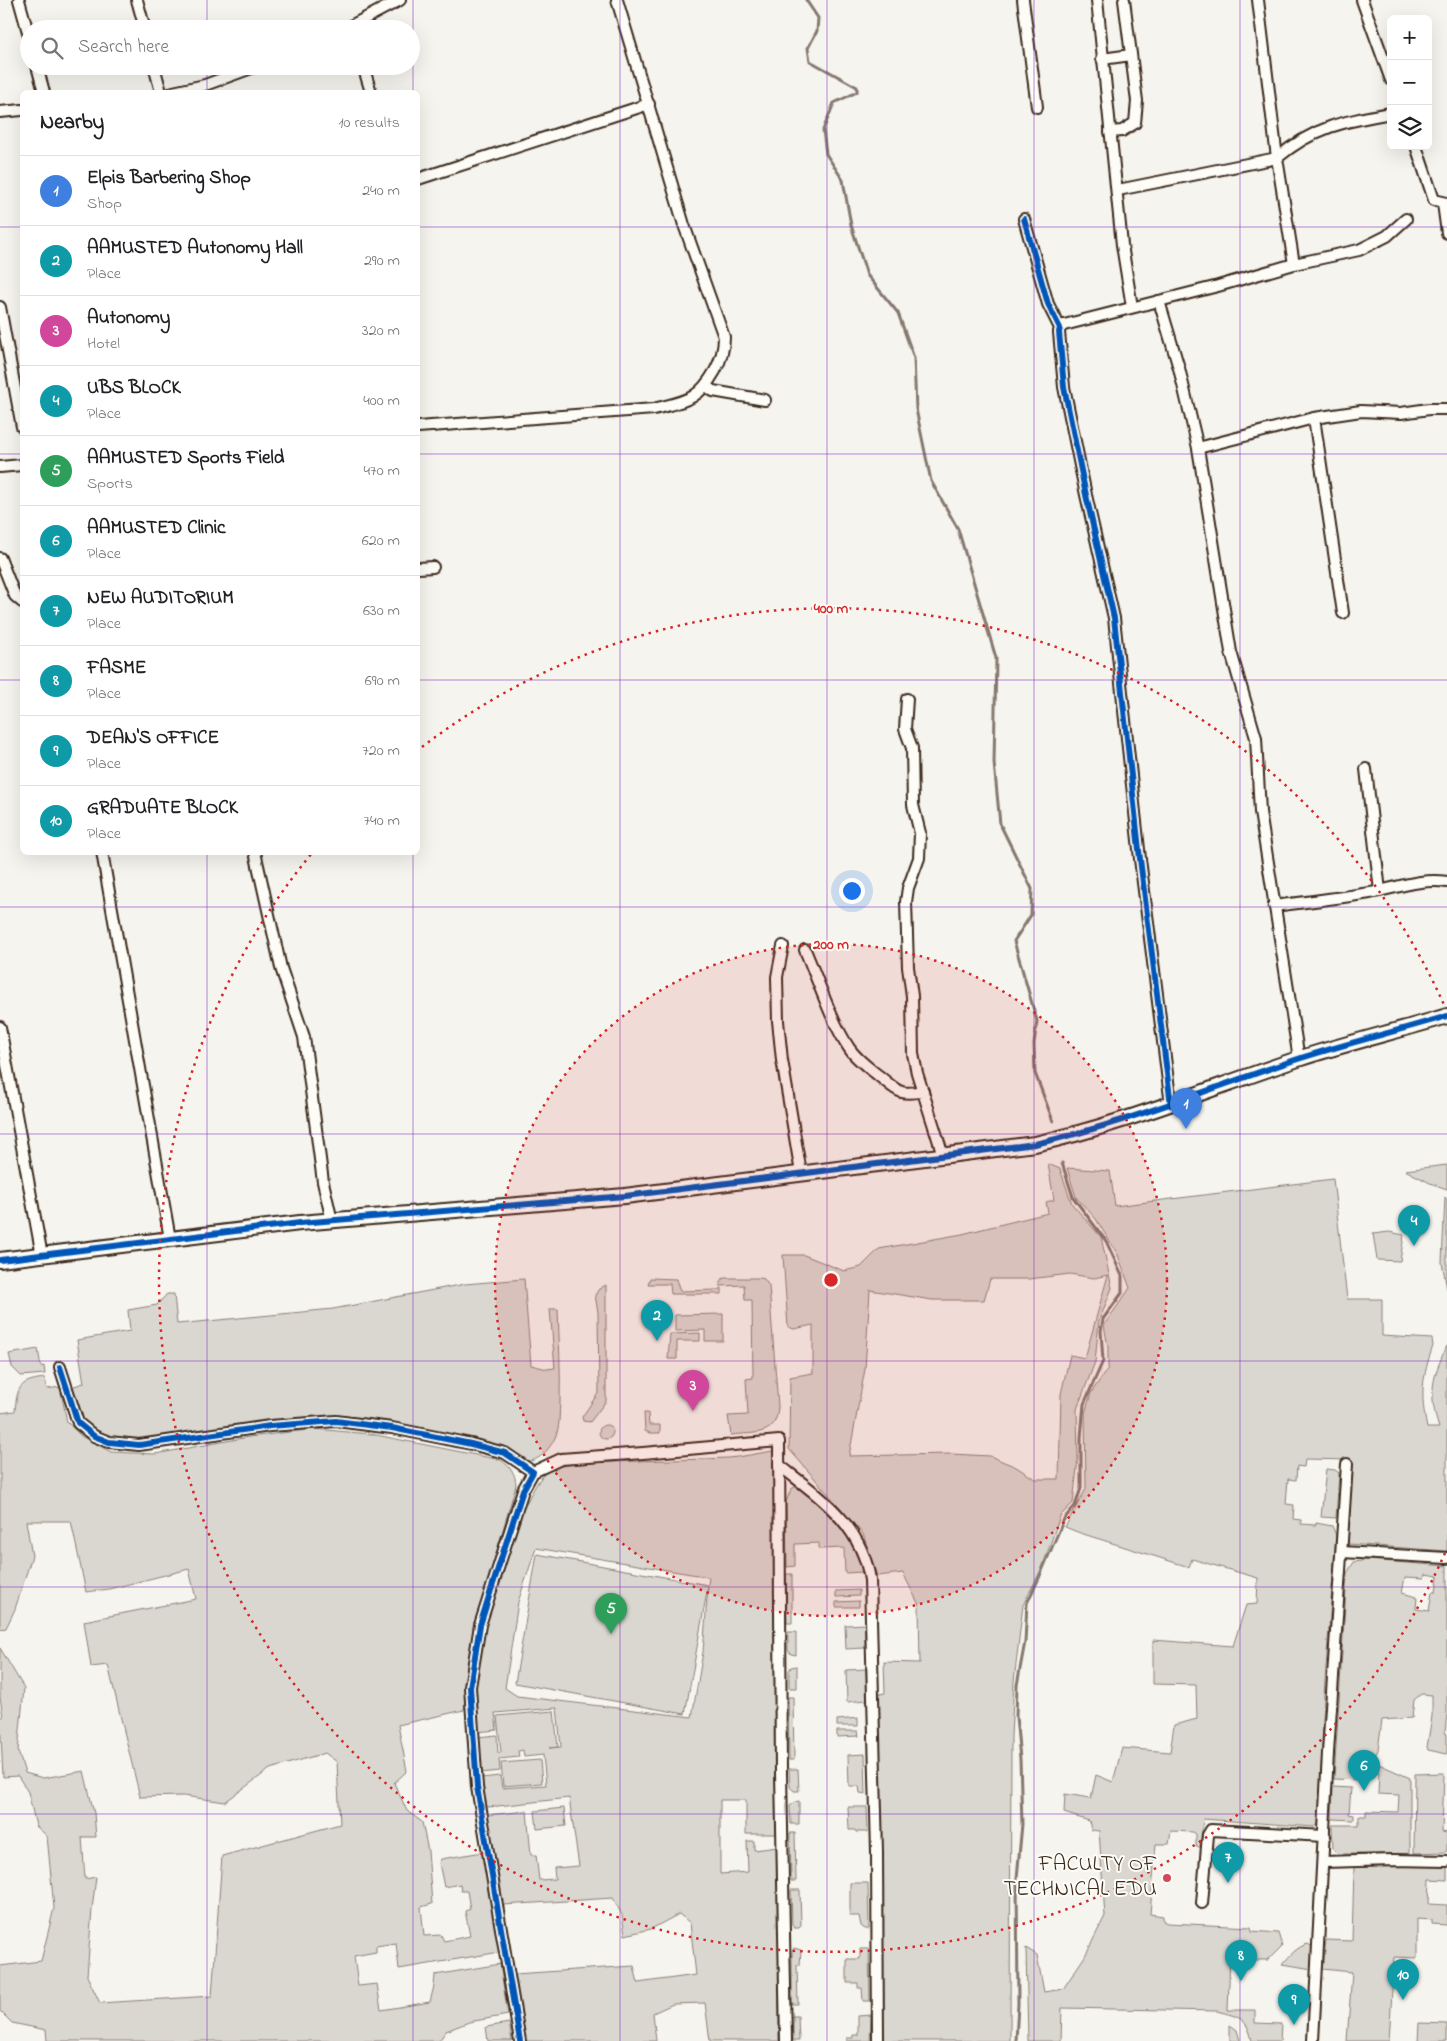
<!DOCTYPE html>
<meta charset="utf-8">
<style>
body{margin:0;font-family:"Indie Flower",sans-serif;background:#f2f2f2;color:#202124}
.controls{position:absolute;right:15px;top:15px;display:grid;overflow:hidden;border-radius:8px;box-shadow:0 5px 20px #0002}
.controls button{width:45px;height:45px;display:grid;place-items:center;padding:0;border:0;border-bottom:1px solid #e0e0e0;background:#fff;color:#202124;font:25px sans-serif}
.you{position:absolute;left:851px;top:890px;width:18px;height:18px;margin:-12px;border:4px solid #fff;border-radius:50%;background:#1a73e8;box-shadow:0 0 0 8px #1a73e833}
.badge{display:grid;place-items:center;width:32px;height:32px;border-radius:50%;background:#7c3aed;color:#fff;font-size:16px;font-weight:700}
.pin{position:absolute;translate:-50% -41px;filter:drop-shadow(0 1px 2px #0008)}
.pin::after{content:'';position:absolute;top:26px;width:18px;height:15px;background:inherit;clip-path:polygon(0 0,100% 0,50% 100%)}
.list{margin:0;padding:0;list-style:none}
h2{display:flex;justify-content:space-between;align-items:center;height:65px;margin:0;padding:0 20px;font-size:21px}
h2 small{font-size:16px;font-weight:400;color:#757577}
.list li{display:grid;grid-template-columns:32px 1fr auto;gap:15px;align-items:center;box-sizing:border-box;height:70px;padding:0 20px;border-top:1px solid #e0e0e0}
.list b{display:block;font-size:19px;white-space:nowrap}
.list p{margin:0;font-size:16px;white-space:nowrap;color:#757577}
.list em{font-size:16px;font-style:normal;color:#757577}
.icon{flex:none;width:28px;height:28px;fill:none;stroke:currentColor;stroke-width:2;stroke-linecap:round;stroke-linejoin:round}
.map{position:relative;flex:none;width:1447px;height:2041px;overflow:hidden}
.search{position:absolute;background:#fff;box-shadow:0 5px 20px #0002;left:20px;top:20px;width:400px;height:55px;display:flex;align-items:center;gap:12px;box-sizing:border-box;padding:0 18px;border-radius:28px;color:#757577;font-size:19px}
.panel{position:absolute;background:#fff;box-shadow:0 5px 20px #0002;left:20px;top:90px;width:400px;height:765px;border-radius:8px}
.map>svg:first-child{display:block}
.green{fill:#dad6d0;stroke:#8a8077;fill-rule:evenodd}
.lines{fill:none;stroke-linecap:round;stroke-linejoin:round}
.stream{stroke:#84786e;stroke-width:3}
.street-casing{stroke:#3b2a1e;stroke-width:14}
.secondary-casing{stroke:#3b2a1e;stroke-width:18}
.street{stroke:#fdfcf7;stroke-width:10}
.secondary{stroke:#fdfcf7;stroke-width:14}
.cycleway-casing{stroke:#fdfcf7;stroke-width:9}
.cycleway{stroke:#0057b8;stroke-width:6}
.grid{fill:none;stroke:#7b2cbf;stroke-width:1;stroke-opacity:0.55}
.ring{fill:none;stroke:#d62828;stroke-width:2.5;stroke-dasharray:2.5 5}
.poi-dot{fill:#d1495b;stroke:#fdfcf7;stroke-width:2}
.labels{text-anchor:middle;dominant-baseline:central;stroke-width:4;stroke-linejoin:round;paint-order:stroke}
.poi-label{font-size:22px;fill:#3b2a1e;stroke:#fdfcf7;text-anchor:end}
.centre{fill:#d62828;stroke:#fdfcf7;stroke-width:2.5}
.ring-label{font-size:15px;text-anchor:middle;font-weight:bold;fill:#d62828;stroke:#fdfcf7;stroke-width:4;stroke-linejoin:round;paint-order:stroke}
</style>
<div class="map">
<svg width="1447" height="2041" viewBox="0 0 1447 2041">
<rect width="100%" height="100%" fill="#f5f4ee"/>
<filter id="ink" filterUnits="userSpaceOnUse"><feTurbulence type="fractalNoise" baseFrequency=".02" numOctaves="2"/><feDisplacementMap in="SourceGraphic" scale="10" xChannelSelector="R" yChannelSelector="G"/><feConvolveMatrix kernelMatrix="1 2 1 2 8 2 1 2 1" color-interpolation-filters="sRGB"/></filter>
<g filter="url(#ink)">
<g class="green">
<path d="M1048,1164L1060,1169L1072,1204L1101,1237L1112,1288L1099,1321L1095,1362L1077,1409L1078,1459L1073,1503L1060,1516L1042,1568L1023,1605L1014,1681L1011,1736L1010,2041H884L879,1694L885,1693L884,1662L920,1663L919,1605L903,1573L877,1576L863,1534L789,1449L790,1377L813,1373V1325L794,1329L788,1327L783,1255H804L844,1271L861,1267L879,1249L962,1234L1048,1213L1046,1202L1054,1200ZM1070,1274L1094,1278L1108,1275L1085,1358L1070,1355L1061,1394L1059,1479H1035L1016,1467L990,1456L951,1454L849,1456L865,1369L870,1290L932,1300H984L990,1279H1029Z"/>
<polygon points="1447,1165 1447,1189 1430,1183 1405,1170"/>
<path d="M1067,1168L1110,1171L1115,1206L1333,1179L1347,1299H1382V1336L1432,1339L1433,1346C1422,1378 1420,1394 1427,1428H1439C1428,1394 1432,1377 1447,1346V1551L1348,1544L1351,1460L1305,1459L1304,1467L1297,1466L1296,1480L1288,1479L1286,1504L1294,1505L1293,1519L1301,1520V1524L1316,1525V1523L1332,1526L1336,1535L1324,1694L1319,1823L1315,1827L1203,1819L1200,1847H1196V1834L1193,1832L1171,1831L1169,1844H1156L1150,1914L1163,1916V1921L1167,1923L1251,1927L1252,1931L1278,1933L1282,1946L1268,1960H1253V1955H1230L1228,2010H1255V2023L1281,2024L1280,2041H1252C1247,2017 1239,2017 1217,2011L1062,2008L1061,2041H1028L1026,1948L1037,1955L1044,1992L1063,1989L1085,1956L1105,1916L1099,1831L1091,1830L1089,1821L1064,1813L1065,1794L1091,1798L1096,1775L1113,1782L1122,1748L1170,1752L1174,1725L1197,1719L1196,1685L1153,1684V1640L1233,1646L1246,1605L1257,1604L1258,1578L1192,1559L1189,1567L1080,1533L1065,1527L1086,1489L1085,1413L1091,1393L1108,1368V1347L1104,1325L1130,1288L1118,1255L1096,1219L1076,1197Z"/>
<polygon points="1445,1197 1447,1200 1447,1289 1442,1262"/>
<polygon points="1389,1232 1404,1235 1400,1261 1377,1260 1373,1234"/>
<polygon points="650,1278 676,1279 680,1291 718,1290 722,1288 722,1294 671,1294 670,1284 648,1284"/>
<path d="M724,1278H761L764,1279L769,1286L778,1406C777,1437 756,1432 731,1435L728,1416L748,1415L746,1379L753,1378L752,1300H745L744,1285L720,1286L721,1280Z"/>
<path d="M524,1279L531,1365L547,1369L555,1368L550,1309H558C559,1340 561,1370 560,1402C559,1412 560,1423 557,1433C552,1446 540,1463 525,1461L335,1419L140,1442L115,1441L96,1434L80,1419L71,1387L84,1383L77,1340L130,1331L128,1310L157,1305L167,1294H174L177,1324L333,1309L465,1284Z"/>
<polygon points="606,1285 606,1401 590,1422 583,1421 582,1417 599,1392 598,1312 595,1295 599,1289"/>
<polygon points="723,1314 723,1341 705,1341 705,1330 675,1331 675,1315"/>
<polygon points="700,1333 700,1341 677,1341 677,1359 668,1359 670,1334"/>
<polygon points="38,1349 41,1367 44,1366 45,1374 21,1376 12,1367 9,1354"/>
<path d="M45,1378L47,1389L60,1387L67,1422L81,1436L111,1452L155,1454L249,1437L315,1429L371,1434L501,1460C511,1468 515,1472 516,1485L486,1588L471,1650L464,1710L398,1725L407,1771L394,1783L407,1811L422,1822L428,1851L432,1904L421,1907L424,1936L441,1935L444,1941L470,1936L465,1911L470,1909L467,1891H461L460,1884L444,1887L439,1863L441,1859L483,1852L500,1952L399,1969L396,1943L376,1946V1952L354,1956L358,1986L377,1984L381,2010L430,2002L434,1986L435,1975L500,1964L508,2015L469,2022L446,2031L439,2041H47L46,2030L12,2023L0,2011V1966L41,1961L54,1908L47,1836L36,1826L28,1792L18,1776L3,1777L0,1717H3L0,1697V1648L24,1688L18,1751L25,1773L43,1778L84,1771L94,1813L96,1837H82L85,1879L96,1877L92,1909L87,1976L100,2003L212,1996L222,1856L340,1824L337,1762L325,1753L270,1769L225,1802L184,1796L140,1797L108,1665L91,1667L84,1621L196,1599L189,1569L109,1589L86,1592L71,1521H26L32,1556L15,1609L6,1628L0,1629V1413L15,1411C17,1386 20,1381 45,1378Z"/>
<polygon points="644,1413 648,1413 649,1425 660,1425 660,1433 650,1433 645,1431"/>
<circle cx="606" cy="1432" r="7"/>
<path d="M773,1451L778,1834H746V1800H720V1874L748,1872L747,1841H754V1850L778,1847L779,2041H710L705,2003L673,2004L653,2013L656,2041H525L515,1974L634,1966L638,1983L696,1975L690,1923L679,1914L651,1929L625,1935L622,1915L613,1898L503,1905L487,1815L527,1811L531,1855H536L539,1880L555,1879L554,1868L579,1866L569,1798L489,1807L486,1806L484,1802L481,1778L500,1776L502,1788L546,1785L543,1755L524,1757L523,1750L518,1751L519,1757L499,1759L500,1771L480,1773L477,1737L497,1735L498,1753L501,1752L497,1716L554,1711L558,1747L549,1748L561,1747L557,1708L495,1713L497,1730L476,1732C475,1717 473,1701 473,1686C475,1652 521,1481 551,1469C570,1462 595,1463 615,1462C653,1460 691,1460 728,1458C743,1457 758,1453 773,1451ZM536,1548L709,1577L708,1585L537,1554L515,1683L685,1714L708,1586L703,1652L692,1717L517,1696L505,1688L518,1602Z"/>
<polygon points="1326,1469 1335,1470 1339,1473 1336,1518 1321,1517"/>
<path d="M795,1487L801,1488C824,1513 858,1536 863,1572L845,1573L844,1548L819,1549V1543L795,1544V1566L787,1567L786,1502L791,1489Z"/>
<path d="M1368,1560L1447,1566V1713L1445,1733L1447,1734V1754L1428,1750L1427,1747L1432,1716V1695L1421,1694L1414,1700L1412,1718L1382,1720L1378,1750L1372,1761L1410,1778V1854H1338L1333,1849L1332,1825H1359V1816H1366V1811L1398,1812L1399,1795L1378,1794L1379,1772L1361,1771V1780L1334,1779L1347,1573L1354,1562ZM1425,1574L1438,1576L1436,1592H1432L1429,1611L1416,1609L1417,1597L1402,1593L1405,1577L1424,1578Z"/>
<polygon points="786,1574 792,1574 792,1623 787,1623"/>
<polygon points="859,1590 859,1596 836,1597 836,1591"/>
<polygon points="859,1601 859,1607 836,1607 836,1602"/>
<polygon points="865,1624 865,1648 846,1649 845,1625"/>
<polygon points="788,1632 796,1632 796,1655 791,1654 788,1650"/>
<polygon points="797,1666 797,1688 789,1688 789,1671 791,1667"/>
<polygon points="866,1669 867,1700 847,1702 846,1670"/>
<polygon points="788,1697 793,1697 794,1760 789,1760"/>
<polygon points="858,1718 858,1726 837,1726 837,1720"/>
<polygon points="837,1731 858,1731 859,1736 837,1737"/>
<polygon points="865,1754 866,1794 860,1793 859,1786 849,1786 848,1755"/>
<polygon points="540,1760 542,1783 503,1786 501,1763"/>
<polygon points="789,1769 798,1769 799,1791 794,1791 790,1787"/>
<polygon points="1444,1773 1442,1832 1447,1833 1447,1852 1414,1853 1415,1774"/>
<polygon points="1333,1787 1351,1788 1349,1814 1354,1815 1354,1820 1332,1819"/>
<polygon points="799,1801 799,1824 791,1824 790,1806 795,1802"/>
<polygon points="848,1807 867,1807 868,1832 856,1832 855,1830 849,1830"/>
<polygon points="564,1808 566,1826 537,1829 535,1811"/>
<polygon points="790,1833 795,1833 796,1881 791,1881"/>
<polygon points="1447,1866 1447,1880 1430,1879 1429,1904 1447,1905 1447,1925 1432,1924 1432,1920 1417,1919 1417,1958 1394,1957 1389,2041 1347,2041 1352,1972 1323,1969 1326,1940 1352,1941 1354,1867"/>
<polygon points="850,1883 868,1883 869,1929 865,1929 861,1926 859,1916 850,1916"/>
<polygon points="791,1890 800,1890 801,1925 799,1928 794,1928 792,1925"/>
<path d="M1308,1944L1313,1947L1312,1969L1283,1964C1289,1956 1298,1946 1308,1944Z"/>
<polygon points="794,1948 801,1950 800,1965 797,1965 798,2004 792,2004 792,1952"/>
<polygon points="860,1949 869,1949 870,2001 863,2001 862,1988 858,1988 858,1983 847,1983 847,1959 860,1959"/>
<polygon points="871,2015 870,2041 847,2041 847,2038 853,2038 853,2035 858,2035 858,2016"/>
<polygon points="793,2016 798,2016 799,2041 793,2041"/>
<polygon points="509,2023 512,2041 488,2041 486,2027"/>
<polygon points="1419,2023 1447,2024 1447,2041 1418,2041"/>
<polygon points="1230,2025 1237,2030 1240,2041 1230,2041"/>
</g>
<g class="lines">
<g class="stream">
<polyline points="806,0 818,18 817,31 808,48 810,61 857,87 857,92 834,103 823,130 826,154 843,180 851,225 867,275 898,313 914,358 916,409 931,481 958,529 996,658 994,763 1000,824 1032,889 1031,915 1014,941 1037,1021 1034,1044 1035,1073 1053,1121"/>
<polyline points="1016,2041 1018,2004 1017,1878 1022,1824 1020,1759 1016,1716 1017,1685 1025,1642 1027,1603 1039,1578 1064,1519 1075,1506 1081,1488 1081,1437 1084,1404 1103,1361 1101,1331 1103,1319 1122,1293 1122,1276 1106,1241 1073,1197 1062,1163"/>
</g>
<defs>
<g id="street">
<polyline points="19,0 29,36"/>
<polyline points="137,0 145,29"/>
<polyline points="1023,0 1037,107"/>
<polyline points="1097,0 1122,245 1132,307"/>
<polyline points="1258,0 1277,158 1294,264"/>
<polyline points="1362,0 1391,80"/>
<polyline points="345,29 400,0"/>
<polyline points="1102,59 1131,55"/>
<polyline points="37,66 44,92"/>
<polyline points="154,66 161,92"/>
<polyline points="363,66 371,92"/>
<polyline points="173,92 205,85 257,66"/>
<polyline points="0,112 22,110"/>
<polyline points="1110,132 1122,131 1135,123 1137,101 1124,0"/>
<polyline points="1416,146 1434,200 1447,203"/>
<polyline points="418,179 649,104"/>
<path d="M1118,190L1277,158C1314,127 1344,121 1391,113"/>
<polyline points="1443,203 1447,233"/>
<polyline points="1024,219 1048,304 1060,328 1059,332 1064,387 1086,495 1114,618 1140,859 1171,1105"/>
<polyline points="1159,301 1179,368 1198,448 1231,652 1256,738 1260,812 1299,1059"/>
<polyline points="0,307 22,427"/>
<polyline points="1060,328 1064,325 1218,286 1294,264 1359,250 1387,236 1406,219"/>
<polyline points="706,386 713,391 765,400"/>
<polyline points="1314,418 1343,613"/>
<path d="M418,427L654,409C685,401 698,401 715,371C721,360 724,349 724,337L684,225L617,0"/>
<polyline points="1198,448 1314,418 1361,411 1401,413 1429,409 1447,409"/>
<polyline points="0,467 22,465"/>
<polyline points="0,558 15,596 22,602"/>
<polyline points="418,568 433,567"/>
<polyline points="907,699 905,729 912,748 913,805 920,833 919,858 908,888 906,902 908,967 912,996 913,1054 917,1073 943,1155"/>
<polyline points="1366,769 1380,891"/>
<polyline points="102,852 170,1239"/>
<polyline points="255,852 281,968 304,1037 323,1182 332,1221"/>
<path d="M1274,906C1306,902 1338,898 1370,893C1396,888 1421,878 1447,882"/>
<polyline points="783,946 777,977 778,1021 782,1060 801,1173"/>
<path d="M805,950C818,980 831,1021 849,1048C856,1059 869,1068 879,1076C898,1091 899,1096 923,1091"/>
<polyline points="0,1027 42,1256"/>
<polyline points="60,1367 78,1423 94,1436 109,1442 139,1445 270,1426 336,1421 392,1428 471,1444 505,1453 533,1472 523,1490 480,1625 470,1687 477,1787 520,2041"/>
<path d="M779,1465C820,1497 862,1525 870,1580L877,1852L878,2041"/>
<polyline points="533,1472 561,1459 643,1453 779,1441 781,1773 786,2041"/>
<polyline points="1342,1552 1447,1558"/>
<polyline points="1323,1862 1394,1860 1447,1861"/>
<polyline points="1202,1903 1208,1835 1211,1830 1325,1836"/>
<polyline points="1313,2041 1328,1753 1347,1464"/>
</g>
<path id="secondary" d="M0,1260L300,1223L625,1196L1035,1144C1125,1124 1210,1088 1298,1059C1347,1043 1398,1031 1447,1016"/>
</defs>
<use href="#street" class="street-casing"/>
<use href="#secondary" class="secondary-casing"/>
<use href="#street" class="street"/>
<use href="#secondary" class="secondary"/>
<defs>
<g id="cycleway">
<polyline points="1024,219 1048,304 1060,328 1059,332 1064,387 1086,495 1114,618 1140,859 1171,1105"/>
<path d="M0,1260L300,1223L625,1196L1035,1144C1125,1124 1210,1088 1298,1059C1347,1043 1398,1031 1447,1016"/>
<polyline points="60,1367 78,1423 94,1436 109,1442 139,1445 270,1426 336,1421 392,1428 471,1444 505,1453 533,1472 523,1490 480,1625 470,1687 477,1787 520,2041"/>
</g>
</defs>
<use href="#cycleway" class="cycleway-casing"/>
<use href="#cycleway" class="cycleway"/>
</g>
</g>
<path class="grid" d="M207,0V29M413,0V92M620,0V2041M827,0V2041M1034,0V2041M1240,0V2041M207,66V92M0,227H22M418,227H1447M0,454H22M418,454H1447M0,680H22M418,680H1447M207,852V2041M413,852V2041M0,907H1447M0,1134H1447M0,1361H1447M0,1587H1447M0,1814H1447"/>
<circle cx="831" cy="1280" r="336" fill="#d62828" fill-opacity=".12"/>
<g class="ring">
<circle cx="831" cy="1280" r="336"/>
<path d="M1445 1553A672 672 0 1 1 312 853M422 747A672 672 0 0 1 1445 1007"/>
</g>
<circle class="poi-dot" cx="1167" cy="1878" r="5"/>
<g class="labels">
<g class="poi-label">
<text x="1157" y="1865">FACULTY OF<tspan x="1157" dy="25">TECHNICAL EDU</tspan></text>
</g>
</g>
<circle cx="831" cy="1280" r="8" class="centre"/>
<g class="ring-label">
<text x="831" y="613">400 m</text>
<text x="831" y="949">200 m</text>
</g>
</svg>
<div class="controls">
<button>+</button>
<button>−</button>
<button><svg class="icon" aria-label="layers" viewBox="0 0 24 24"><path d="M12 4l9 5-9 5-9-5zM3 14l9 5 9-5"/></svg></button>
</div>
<div class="you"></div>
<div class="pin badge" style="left:1186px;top:1129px;background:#3f7fe0">1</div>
<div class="pin badge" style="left:657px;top:1341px;background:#0f9aa8">2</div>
<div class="pin badge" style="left:693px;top:1411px;background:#d1479c">3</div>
<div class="pin badge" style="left:1414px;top:1246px;background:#0f9aa8">4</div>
<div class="pin badge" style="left:611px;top:1634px;background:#2e9e5b">5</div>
<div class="pin badge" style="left:1364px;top:1791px;background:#0f9aa8">6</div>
<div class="pin badge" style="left:1228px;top:1883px;background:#0f9aa8">7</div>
<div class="pin badge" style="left:1241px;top:1981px;background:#0f9aa8">8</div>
<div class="pin badge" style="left:1294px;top:2025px;background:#0f9aa8">9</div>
<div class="pin badge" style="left:1403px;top:2000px;background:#0f9aa8">10</div>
<div class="search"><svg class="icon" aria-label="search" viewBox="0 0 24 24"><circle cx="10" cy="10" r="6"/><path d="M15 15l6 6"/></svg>Search here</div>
<section class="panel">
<h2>Nearby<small>10 results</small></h2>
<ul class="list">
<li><span class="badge" style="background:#3f7fe0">1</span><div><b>Elpis Barbering Shop</b><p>Shop</p></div><em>240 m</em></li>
<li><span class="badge" style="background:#0f9aa8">2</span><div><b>AAMUSTED Autonomy Hall</b><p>Place</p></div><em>290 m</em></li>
<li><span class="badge" style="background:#d1479c">3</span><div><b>Autonomy</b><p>Hotel</p></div><em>320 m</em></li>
<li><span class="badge" style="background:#0f9aa8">4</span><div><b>UBS BLOCK</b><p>Place</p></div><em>400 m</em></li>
<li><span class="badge" style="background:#2e9e5b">5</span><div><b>AAMUSTED Sports Field</b><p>Sports</p></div><em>470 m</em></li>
<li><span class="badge" style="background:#0f9aa8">6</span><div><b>AAMUSTED Clinic</b><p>Place</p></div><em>620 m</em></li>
<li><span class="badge" style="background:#0f9aa8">7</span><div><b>NEW AUDITORIUM</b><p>Place</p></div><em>630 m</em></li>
<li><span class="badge" style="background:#0f9aa8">8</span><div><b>FASME</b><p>Place</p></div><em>690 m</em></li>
<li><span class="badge" style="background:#0f9aa8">9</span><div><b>DEAN'S OFFICE</b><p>Place</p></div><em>720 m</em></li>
<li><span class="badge" style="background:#0f9aa8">10</span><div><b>GRADUATE BLOCK</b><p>Place</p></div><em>740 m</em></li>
</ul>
</section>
</div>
